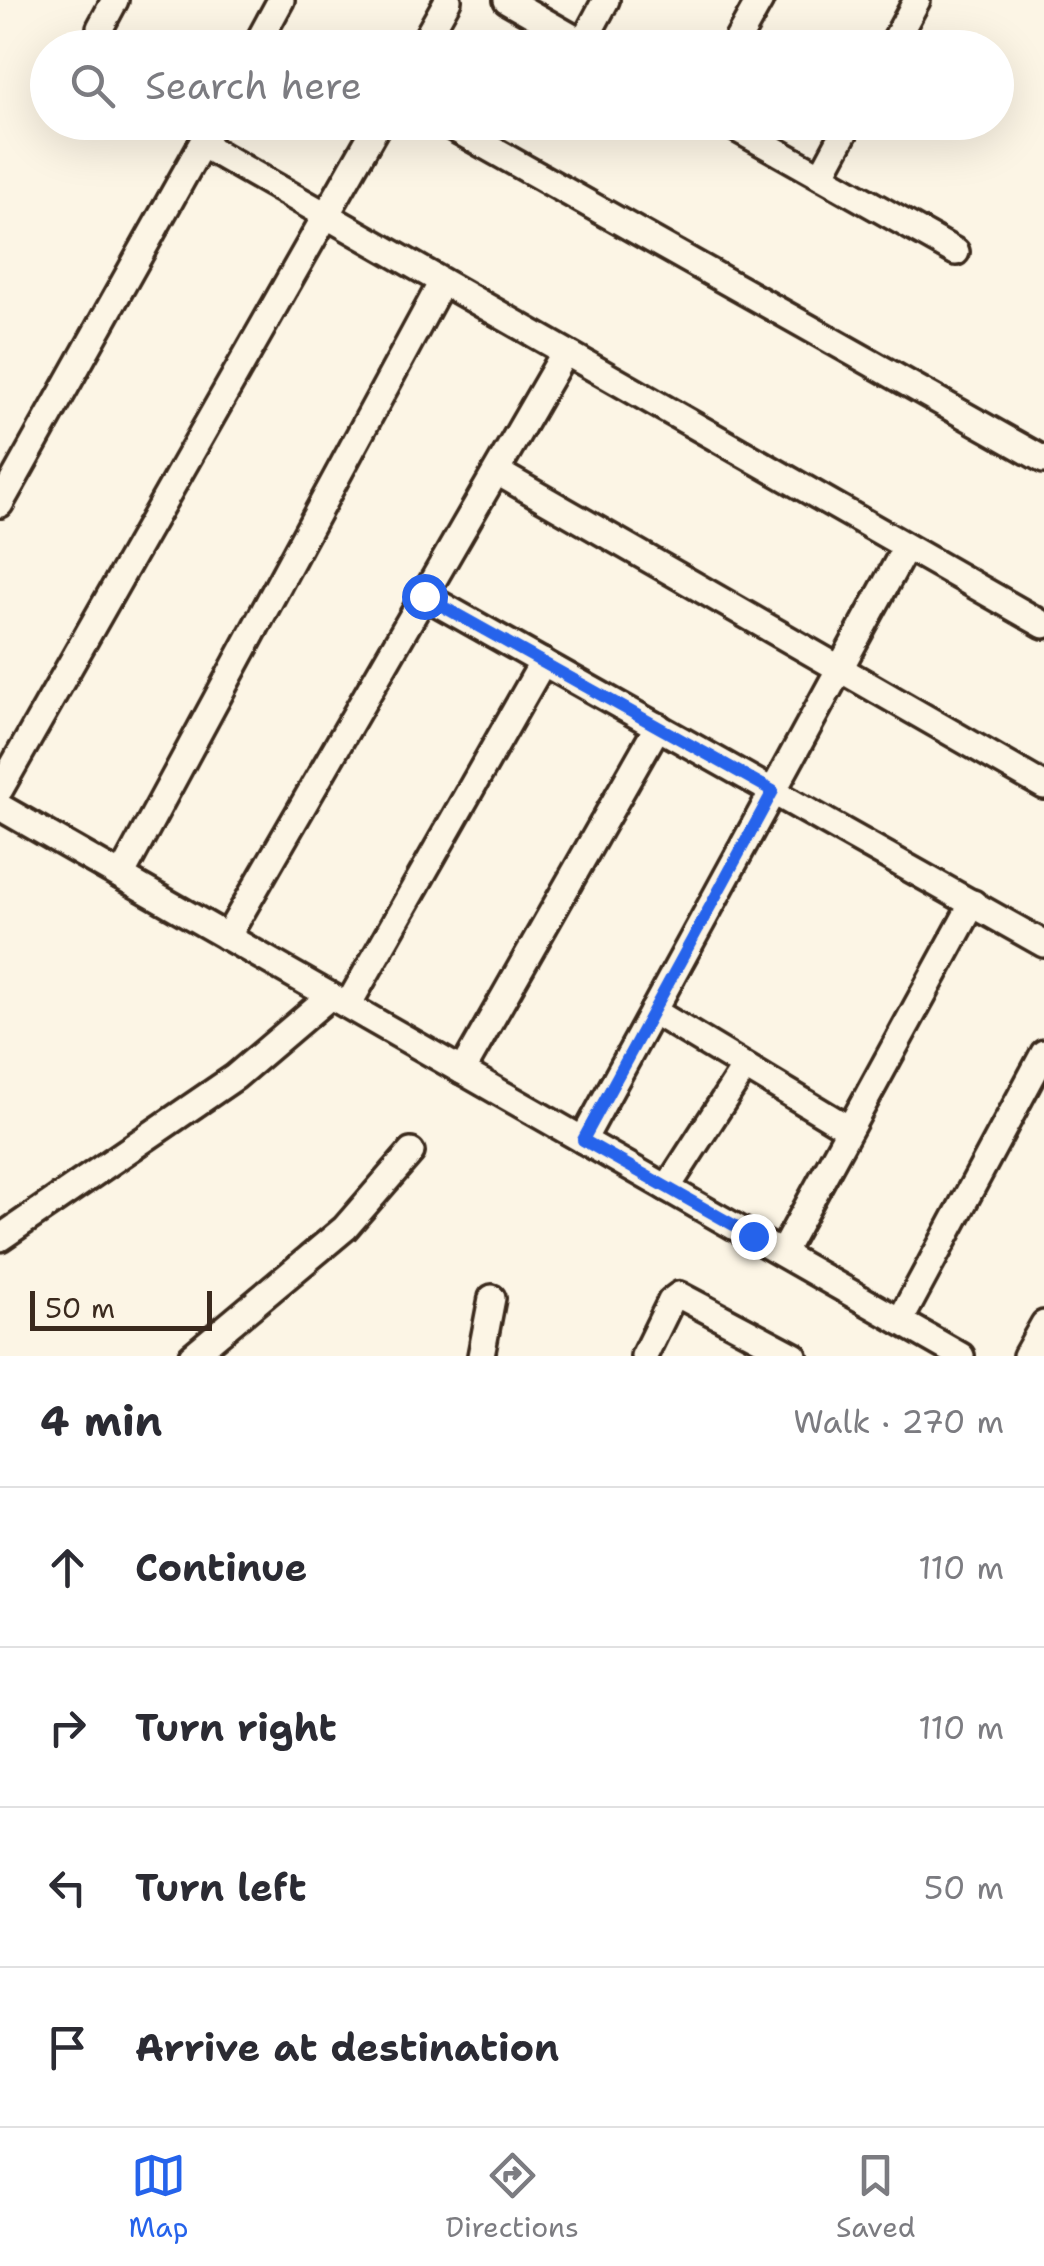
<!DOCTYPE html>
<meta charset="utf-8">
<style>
body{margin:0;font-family:"Shantell Sans",sans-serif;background:#f2f2f3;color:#2b2b33}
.scale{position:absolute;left:30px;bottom:25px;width:182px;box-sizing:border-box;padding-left:10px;border:5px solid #3b2a1e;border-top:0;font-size:28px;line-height:35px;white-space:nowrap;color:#3b2a1e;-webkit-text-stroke:8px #fcf5e5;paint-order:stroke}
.stop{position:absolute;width:30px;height:30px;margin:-22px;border:8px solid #2563eb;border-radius:50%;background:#fff}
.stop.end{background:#2563eb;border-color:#fff;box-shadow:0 2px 10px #0008}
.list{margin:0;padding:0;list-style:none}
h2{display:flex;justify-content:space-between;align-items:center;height:130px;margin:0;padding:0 40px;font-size:42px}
h2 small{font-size:32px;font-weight:400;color:#7c7c81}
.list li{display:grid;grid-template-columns:65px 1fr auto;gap:30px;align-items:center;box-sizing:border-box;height:160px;padding:0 40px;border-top:2px solid #e1e1e2}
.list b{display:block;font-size:38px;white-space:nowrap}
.list em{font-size:32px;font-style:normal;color:#7c7c81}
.icon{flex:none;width:55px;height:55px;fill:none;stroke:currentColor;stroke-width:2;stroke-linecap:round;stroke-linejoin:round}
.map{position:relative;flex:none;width:1044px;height:1356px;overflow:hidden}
.search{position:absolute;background:#fff;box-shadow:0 10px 40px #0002;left:30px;right:30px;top:30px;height:110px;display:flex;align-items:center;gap:25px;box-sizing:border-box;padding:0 35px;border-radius:55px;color:#7c7c81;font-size:38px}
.sheet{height:770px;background:#fff}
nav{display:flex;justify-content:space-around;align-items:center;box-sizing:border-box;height:140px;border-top:2px solid #e1e1e2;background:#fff;font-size:28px;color:#7c7c81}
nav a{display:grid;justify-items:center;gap:5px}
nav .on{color:#2563eb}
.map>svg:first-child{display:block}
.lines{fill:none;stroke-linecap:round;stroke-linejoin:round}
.minor-casing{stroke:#3b2a1e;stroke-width:32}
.minor{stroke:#fcf5e5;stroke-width:25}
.route{stroke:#2563eb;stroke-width:12}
</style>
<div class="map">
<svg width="1044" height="1356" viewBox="0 0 1044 1356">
<rect width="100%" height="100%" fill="#fcf5e5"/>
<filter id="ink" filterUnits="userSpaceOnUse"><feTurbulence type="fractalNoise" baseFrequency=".01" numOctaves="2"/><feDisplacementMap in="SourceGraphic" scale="20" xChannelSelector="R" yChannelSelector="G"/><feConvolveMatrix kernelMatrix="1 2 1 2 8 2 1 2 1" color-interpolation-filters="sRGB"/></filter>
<g filter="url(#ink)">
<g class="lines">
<defs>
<g id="minor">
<polyline points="507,0 591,48"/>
<polyline points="100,28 115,0"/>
<polyline points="583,43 606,0"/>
<polyline points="255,48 281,0"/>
<polyline points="421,48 448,0"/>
<polyline points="733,48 760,0"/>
<polyline points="891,48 917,0"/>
<polyline points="443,122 1044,460"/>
<polyline points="725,122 956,252"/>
<polyline points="203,145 1044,625"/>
<polyline points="821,176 850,122"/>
<polyline points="499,473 1044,786"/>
<polyline points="0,504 214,122"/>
<polyline points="425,596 1044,944"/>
<polyline points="0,789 379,122"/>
<polyline points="0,807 961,1356"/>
<polyline points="121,876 442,282"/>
<polyline points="227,937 565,352"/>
<polyline points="348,1005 543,662"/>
<polyline points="653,1011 849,1129"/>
<polyline points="462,1071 658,726"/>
<polyline points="583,1140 906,547"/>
<polyline points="667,1188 745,1067"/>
<polyline points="0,1238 235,1077 330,996"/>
<polyline points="782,1253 973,903"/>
<polyline points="900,1321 1044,1053"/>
<polyline points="192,1356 345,1228 411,1152"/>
<polyline points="481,1356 492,1298"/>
<polyline points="644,1356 671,1301 679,1295 794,1356"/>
<polyline points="1026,1356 1044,1324"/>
</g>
</defs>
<use href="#minor" class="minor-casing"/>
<use href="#minor" class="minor"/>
</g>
</g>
<g class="lines" filter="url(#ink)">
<polyline class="route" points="424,596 773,791 583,1140 753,1236"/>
</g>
</svg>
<div class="scale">50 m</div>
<div class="stop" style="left:424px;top:596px"></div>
<div class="stop end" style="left:753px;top:1236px"></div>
<div class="search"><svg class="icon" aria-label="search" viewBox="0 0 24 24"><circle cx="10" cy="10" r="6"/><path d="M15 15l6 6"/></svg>Search here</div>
</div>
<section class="sheet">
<h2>4 min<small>Walk · 270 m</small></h2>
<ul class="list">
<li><svg class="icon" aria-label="ahead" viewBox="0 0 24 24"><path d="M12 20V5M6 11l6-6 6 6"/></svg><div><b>Continue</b></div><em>110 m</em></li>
<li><svg class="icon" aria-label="right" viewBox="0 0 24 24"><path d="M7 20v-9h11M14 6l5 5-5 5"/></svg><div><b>Turn right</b></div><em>110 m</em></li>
<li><svg class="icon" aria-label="left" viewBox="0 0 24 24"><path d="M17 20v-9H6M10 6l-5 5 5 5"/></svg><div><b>Turn left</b></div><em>50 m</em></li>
<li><svg class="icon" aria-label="arrive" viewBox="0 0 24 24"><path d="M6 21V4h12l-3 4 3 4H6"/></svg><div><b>Arrive at destination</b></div></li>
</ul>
</section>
<nav>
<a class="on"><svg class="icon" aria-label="map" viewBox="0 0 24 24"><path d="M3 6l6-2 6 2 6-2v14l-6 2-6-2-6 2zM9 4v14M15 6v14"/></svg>Map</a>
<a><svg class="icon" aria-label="directions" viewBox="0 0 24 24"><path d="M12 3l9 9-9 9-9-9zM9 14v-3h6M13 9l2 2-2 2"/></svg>Directions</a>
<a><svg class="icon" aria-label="saved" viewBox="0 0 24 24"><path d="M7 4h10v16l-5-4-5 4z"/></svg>Saved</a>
</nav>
